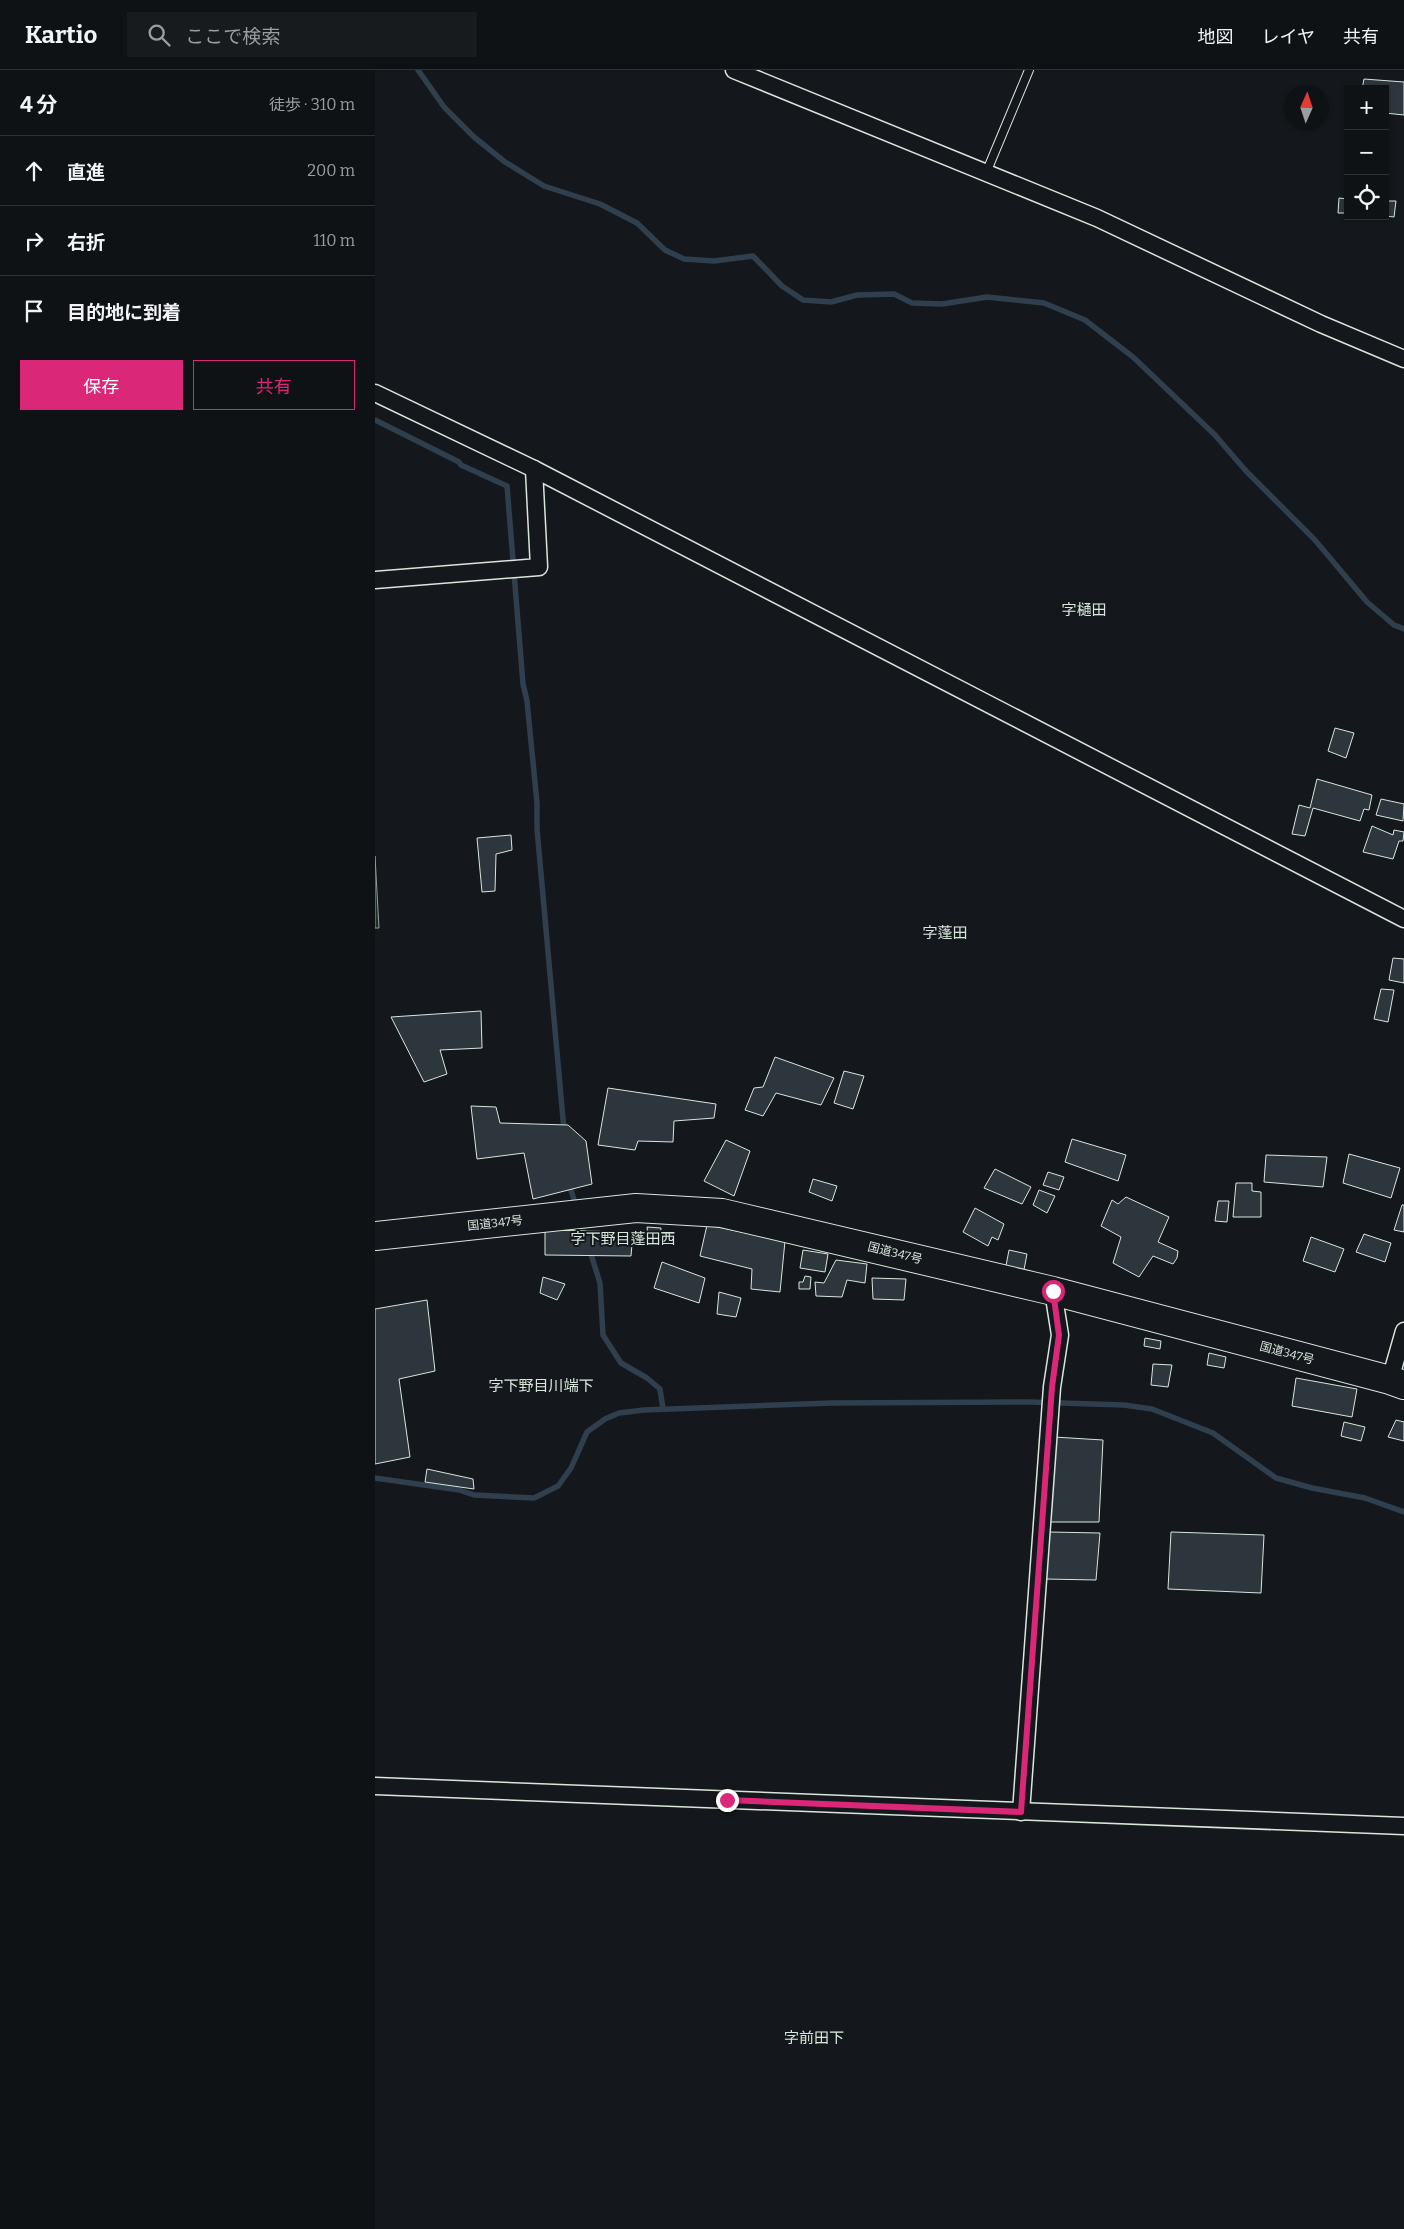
<!DOCTYPE html>
<html lang="ja">
<meta charset="utf-8">
<style>
body{margin:0;font-family:Bitter,"Noto Sans JP",serif;background:#181b1e;color:#f1f3f6}
.controls{position:absolute;right:15px;top:15px;display:grid;overflow:hidden;border-radius:0px;box-shadow:0 1px 4px #0004}
.controls button{width:45px;height:45px;display:grid;place-items:center;padding:0;border:0;border-bottom:1px solid #2f3234;background:#0f1215;color:#f1f3f6;font:25px sans-serif}
.compass{position:absolute;left:909px;top:15px;width:45px;height:45px;border-radius:50%;background:#0f1215;box-shadow:0 1px 4px #0004;rotate:3deg}
.stop{position:absolute;width:15px;height:15px;margin:-11px;border:4px solid #db2777;border-radius:50%;background:#fff}
.stop.end{background:#db2777;border-color:#fff;box-shadow:0 1px 5px #0008}
.list{margin:0;padding:0;list-style:none}
h2{display:flex;justify-content:space-between;align-items:center;height:65px;margin:0;padding:0 20px;font-size:21px}
h2 small{font-size:16px;font-weight:400;color:#9b9ea0}
.list li{display:grid;grid-template-columns:32px 1fr auto;gap:15px;align-items:center;box-sizing:border-box;height:70px;padding:0 20px;border-top:1px solid #2f3234}
.list b{display:block;font-size:19px;white-space:nowrap}
.list em{font-size:16px;font-style:normal;color:#9b9ea0}
.actions{display:flex;gap:10px;padding:15px 20px}
.actions a{flex:1;padding:11px 0;border:1px solid #db2777;border-radius:0px;text-align:center;font-size:18px;color:#db2777}
.actions .main{background:#db2777;color:#fff}
.icon{flex:none;width:28px;height:28px;fill:none;stroke:currentColor;stroke-width:2;stroke-linecap:round;stroke-linejoin:round}
.map{position:relative;flex:none;width:1029px;height:2159px;overflow:hidden}
header{display:flex;align-items:center;gap:30px;box-sizing:border-box;height:70px;padding:0 25px;background:#0f1215;border-bottom:1px solid #2f3234}
header strong{font-size:24px}
nav{display:flex;gap:28px;margin-inline-start:auto;font-size:18px}
.search{width:350px;height:45px;background:#181b1e;display:flex;align-items:center;gap:12px;box-sizing:border-box;padding:0 18px;border-radius:0px;color:#9b9ea0;font-size:19px}
main{display:flex}
aside{flex:1;background:#0f1215}
.map>svg:first-child{display:block}
.cemetery{fill:url(#cemetery-stones);stroke:#939e99}
.lines{fill:none;stroke-linecap:round;stroke-linejoin:round}
.stream{stroke:#2f3f4d;stroke-width:5.5}
.building{fill:#2c363c;stroke:#d8e6dc}
.lane-casing{stroke:#d8e6dc;stroke-width:10}
.street-casing{stroke:#d8e6dc;stroke-width:19}
.highway-casing{stroke:#d8e6dc;stroke-width:30}
.lane{stroke:#14181c;stroke-width:8}
.street{stroke:#14181c;stroke-width:16}
.highway{stroke:#14181c;stroke-width:28}
.route{stroke:#db2777;stroke-width:6}
.labels{text-anchor:middle;dominant-baseline:central;stroke-width:4;stroke-linejoin:round;paint-order:stroke}
.street-label{font-size:12px;fill:#d8e6dc;stroke:#14181c}
.quarter-label{font-size:15px;fill:#d8e6dc;stroke:#14181c}
</style>
<header>
<strong>Kartio</strong>
<div class="search"><svg class="icon" aria-label="search" viewBox="0 0 24 24"><circle cx="10" cy="10" r="6"/><path d="M15 15l6 6"/></svg>ここで検索</div>
<nav><a>地図</a><a>レイヤ</a><a>共有</a></nav>
</header>
<main>
<aside>
<h2>4 分<small>徒歩 · 310 m</small></h2>
<ul class="list">
<li><svg class="icon" aria-label="ahead" viewBox="0 0 24 24"><path d="M12 20V5M6 11l6-6 6 6"/></svg><div><b>直進</b></div><em>200 m</em></li>
<li><svg class="icon" aria-label="right" viewBox="0 0 24 24"><path d="M7 20v-9h11M14 6l5 5-5 5"/></svg><div><b>右折</b></div><em>110 m</em></li>
<li><svg class="icon" aria-label="arrive" viewBox="0 0 24 24"><path d="M6 21V4h12l-3 4 3 4H6"/></svg><div><b>目的地に到着</b></div></li>
</ul>
<div class="actions"><a class="main">保存</a><a>共有</a></div>
</aside>
<div class="map">
<svg width="1029" height="2159" viewBox="0 0 1029 2159">
<defs>
<pattern id="cemetery-stones" width="16" height="16" patternUnits="userSpaceOnUse" patternTransform="scale(1.25)"><rect width="16" height="16" fill="#1a2d24"/><path d="M2 7V4a2 2 0 0 1 4 0v3zM10 15v-3a2 2 0 0 1 4 0v3z" fill="#3b4b43"/></pattern>
</defs>
<rect width="100%" height="100%" fill="#14181c"/>
<polygon class="cemetery" points="0,786 4,858 0,858"/>
<g class="lines">
<g class="stream">
<polyline points="43,0 69,37 99,67 130,92 169,116 225,134 262,153 290,180 309,189 339,191 378,186 407,216 428,230 456,232 482,225 519,224 537,233 567,234 612,227 669,233 710,250 758,287 840,365 871,401 940,470 992,532 1019,555 1029,559"/>
<polyline points="0,350 84,392 86,395 132,416 148,614 152,631 162,733 162,759 189,1060"/>
<polyline points="194,1114 201,1136"/>
<polyline points="214,1178 225,1213 228,1265 246,1293 272,1308 285,1319 288,1339"/>
<polyline points="0,1408 84,1420 99,1425 159,1428 183,1416 196,1398 212,1362 230,1349 244,1343 269,1340 457,1333 655,1332 749,1335 777,1339 838,1363 901,1408 937,1418 990,1428 1029,1442"/>
</g>
</g>
<g class="building">
<polygon points="989,9 1029,12 1029,45 1010,43 1010,19 987,19"/>
<polygon points="964,128 973,129 973,143 963,143"/>
<polygon points="1010,131 1021,131 1019,147 1010,146"/>
<polygon points="960,658 979,663 971,688 953,681"/>
<polygon points="942,709 997,725 994,740 989,739 985,751 938,738 930,766 917,764 924,735 935,738"/>
<polygon points="1006,729 1029,734 1028,751 1001,745"/>
<polygon points="997,756 1018,765 1019,760 1029,762 1028,771 1024,771 1018,789 988,782"/>
<polygon points="136,765 137,780 121,784 120,821 107,822 102,768"/>
<polygon points="1018,888 1029,889 1029,913 1014,910"/>
<polygon points="1006,919 1019,920 1013,952 999,949"/>
<polygon points="106,941 107,978 65,980 72,1004 49,1012 16,947"/>
<polygon points="400,987 459,1008 446,1035 401,1023 388,1046 370,1040 379,1018 388,1017"/>
<polygon points="469,1001 489,1006 478,1039 459,1033"/>
<polygon points="233,1018 341,1034 339,1048 299,1051 298,1072 263,1071 260,1080 223,1075"/>
<polygon points="96,1036 121,1037 125,1053 193,1055 211,1071 217,1114 158,1129 149,1083 102,1089"/>
<polygon points="697,1069 751,1085 743,1111 690,1092"/>
<polygon points="351,1070 375,1081 359,1126 329,1111"/>
<polygon points="974,1084 1025,1098 1016,1128 968,1113"/>
<polygon points="891,1085 952,1087 948,1117 889,1112"/>
<polygon points="620,1099 656,1117 647,1134 609,1118"/>
<polygon points="673,1102 689,1107 684,1120 668,1115"/>
<polygon points="438,1109 462,1116 457,1131 434,1122"/>
<polygon points="861,1113 877,1113 877,1121 886,1122 886,1147 858,1147"/>
<polygon points="664,1120 680,1126 672,1143 658,1135"/>
<polygon points="751,1127 794,1147 783,1172 803,1181 802,1188 798,1194 778,1186 764,1207 738,1193 746,1167 726,1156 737,1130 743,1134"/>
<polygon points="843,1131 854,1131 852,1152 840,1151"/>
<polygon points="1027,1135 1029,1135 1029,1162 1019,1160"/>
<polygon points="600,1138 629,1154 623,1170 617,1167 613,1176 588,1162"/>
<polygon points="332,1155 410,1171 405,1222 376,1219 377,1199 325,1186"/>
<polygon points="272,1157 286,1158 285,1175 274,1174"/>
<polygon points="170,1160 258,1162 256,1186 170,1185"/>
<polygon points="989,1164 1016,1173 1010,1192 981,1182"/>
<polygon points="936,1167 969,1179 960,1202 928,1191"/>
<polygon points="428,1180 453,1184 450,1202 425,1198"/>
<polygon points="634,1180 652,1184 648,1205 630,1201"/>
<polygon points="461,1190 492,1194 490,1213 472,1210 467,1227 441,1226 440,1212 449,1213"/>
<polygon points="287,1192 330,1208 324,1233 279,1218"/>
<polygon points="430,1206 436,1207 435,1219 424,1219 424,1212 428,1212"/>
<polygon points="168,1207 190,1214 182,1230 165,1223"/>
<polygon points="497,1208 531,1209 529,1230 498,1229"/>
<polygon points="344,1222 366,1228 361,1247 342,1244"/>
<polygon points="52,1230 60,1301 24,1309 35,1387 0,1394 0,1239"/>
<polygon points="770,1268 786,1271 785,1279 769,1276"/>
<polygon points="834,1283 851,1287 849,1298 832,1295"/>
<polygon points="778,1294 797,1295 793,1317 776,1315"/>
<polygon points="921,1308 982,1319 977,1347 917,1336"/>
<polygon points="1021,1350 1029,1352 1029,1371 1013,1367"/>
<polygon points="969,1352 990,1357 986,1371 966,1366"/>
<polygon points="679,1367 728,1370 724,1452 675,1452"/>
<polygon points="52,1399 98,1409 99,1419 50,1412"/>
<polygon points="674,1462 725,1463 721,1510 671,1509"/>
<polygon points="796,1462 889,1465 886,1523 793,1519"/>
</g>
<g class="lines">
<defs>
<polyline id="lane" points="611,103 654,0"/>
<g id="street">
<polyline points="359,0 722,148 946,254 1029,289"/>
<polyline points="0,323 159,399 1029,849"/>
<polyline points="0,510 164,497 159,399"/>
<polyline points="1015,1310 1029,1261"/>
<polyline points="0,1716 1029,1756"/>
<polyline points="646,1742 677,1317 685,1265 678,1221"/>
</g>
<polyline id="highway" points="0,1166 261,1138 347,1143 678,1221 1015,1310 1029,1315"/>
</defs>
<use href="#lane" class="lane-casing"/>
<use href="#street" class="street-casing"/>
<use href="#highway" class="highway-casing"/>
<use href="#lane" class="lane"/>
<use href="#street" class="street"/>
<use href="#highway" class="highway"/>
</g>
<g class="lines">
<polyline class="route" points="352,1730 646,1742 677,1317 684,1265 678,1221"/>
</g>
<g class="labels">
<g class="street-label">
<text transform="translate(120 1153) rotate(-6)">国道347号</text>
<text transform="translate(520 1183) rotate(14)">国道347号</text>
<text transform="translate(912 1283) rotate(15)">国道347号</text>
</g>
<g class="quarter-label">
<text x="709" y="540">字樋田</text>
<text x="570" y="863">字蓬田</text>
<text x="248" y="1169">字下野目蓬田西</text>
<text x="166" y="1316">字下野目川端下</text>
<text x="439" y="1968">字前田下</text>
</g>
</g>
</svg>
<div class="controls">
<button>+</button>
<button>−</button>
<button><svg class="icon" aria-label="locate" viewBox="0 0 24 24"><circle cx="12" cy="12" r="6"/><path d="M12 2v4M12 18v4M2 12h4M18 12h4"/></svg></button>
</div>
<svg class="compass" viewBox="-18 -18 36 36"><path d="M0-13l5 13h-10z" fill="#e53935"/><path d="M0 13l5-13h-10z" fill="#9b9ea0"/></svg>
<div class="stop" style="left:678px;top:1221px"></div>
<div class="stop end" style="left:352px;top:1730px"></div>
</div>
</main>
